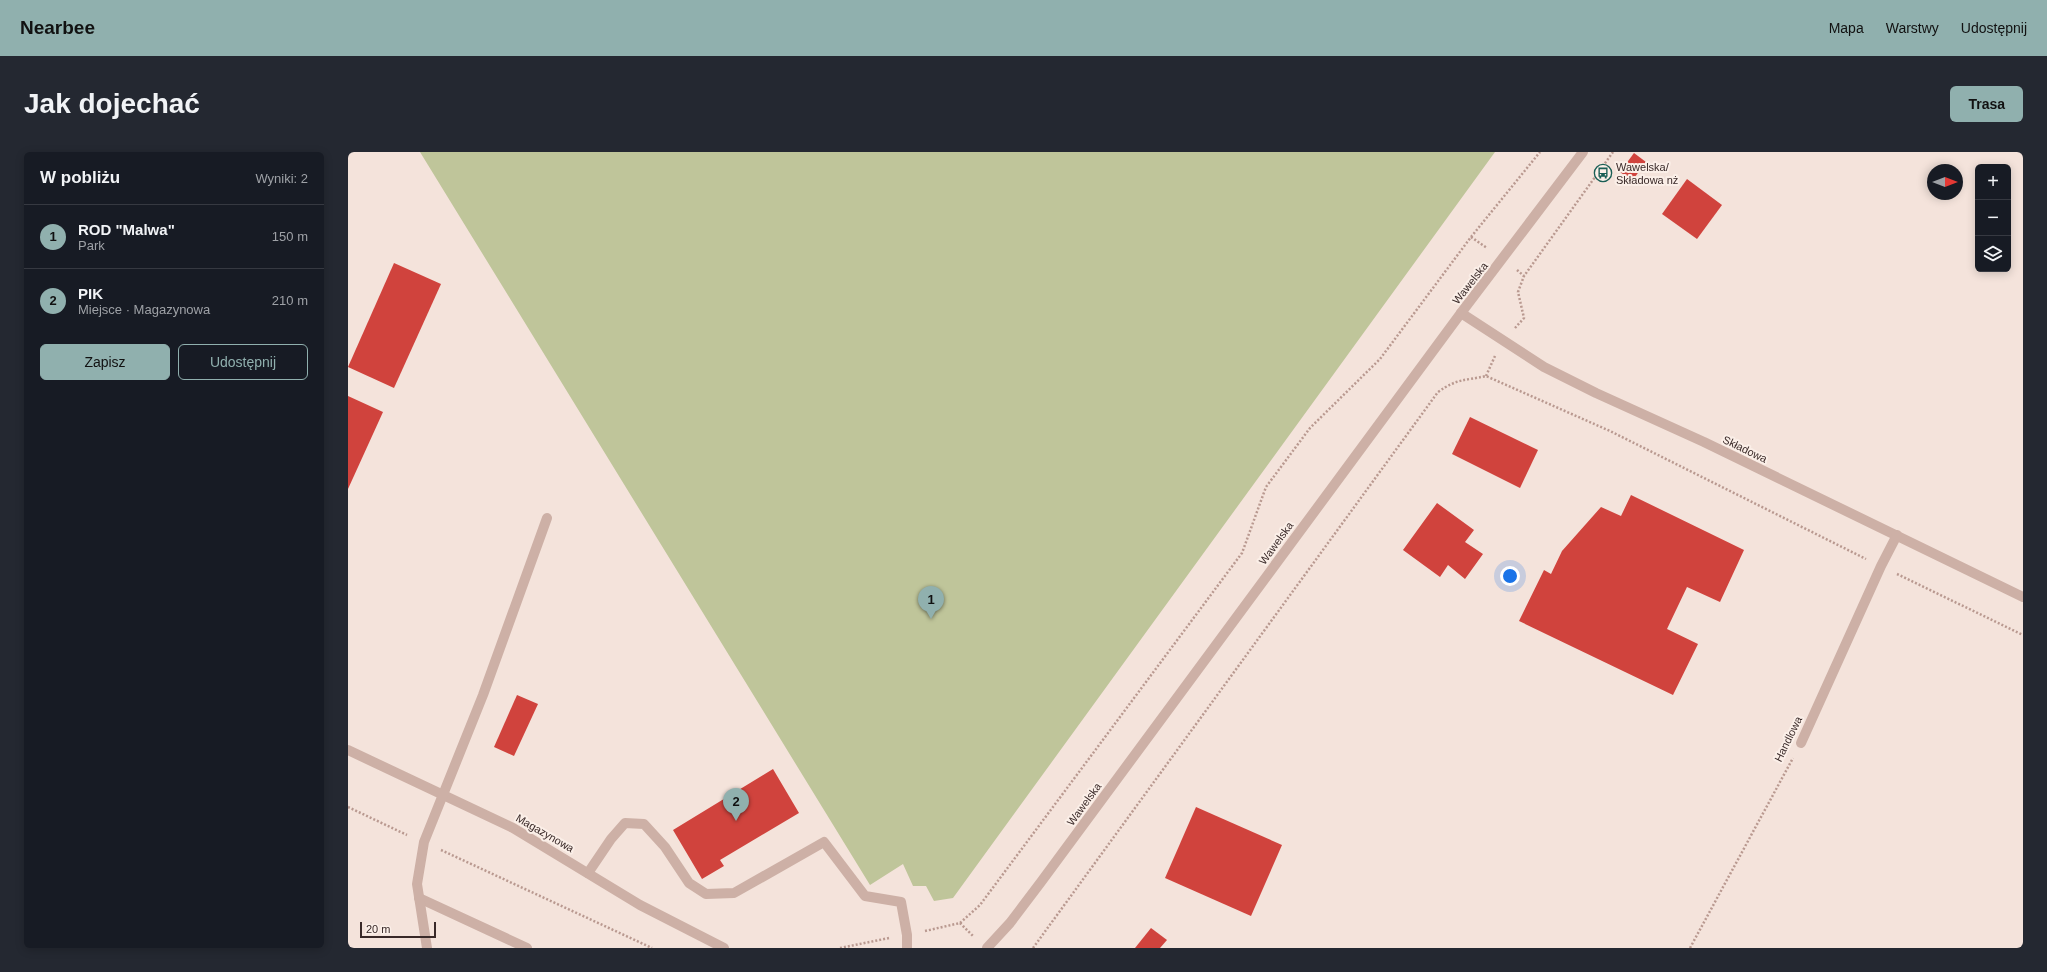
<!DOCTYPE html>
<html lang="pl">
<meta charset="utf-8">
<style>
body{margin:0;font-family:Arial,sans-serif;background:#242831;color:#f1f3f6}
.controls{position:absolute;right:12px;top:12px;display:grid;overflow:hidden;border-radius:6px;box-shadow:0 2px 10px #0003}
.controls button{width:36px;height:36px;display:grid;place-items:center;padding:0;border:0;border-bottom:1px solid #363941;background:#171b24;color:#f1f3f6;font:20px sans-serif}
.compass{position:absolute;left:1579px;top:12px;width:36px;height:36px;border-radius:50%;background:#171b24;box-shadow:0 2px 10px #0003;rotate:90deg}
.scale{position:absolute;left:12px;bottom:10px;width:76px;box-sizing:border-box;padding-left:4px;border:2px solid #392928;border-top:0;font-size:11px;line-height:14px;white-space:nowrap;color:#392928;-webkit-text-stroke:3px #fbefe8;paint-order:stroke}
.you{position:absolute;left:1162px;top:424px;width:14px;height:14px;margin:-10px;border:3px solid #fff;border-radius:50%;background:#1a73e8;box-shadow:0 0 0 6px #1a73e833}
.badge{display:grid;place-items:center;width:26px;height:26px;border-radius:50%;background:#90b0ae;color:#111;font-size:13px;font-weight:700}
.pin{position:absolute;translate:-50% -33px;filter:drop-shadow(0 1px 2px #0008)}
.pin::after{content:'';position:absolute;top:21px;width:14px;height:12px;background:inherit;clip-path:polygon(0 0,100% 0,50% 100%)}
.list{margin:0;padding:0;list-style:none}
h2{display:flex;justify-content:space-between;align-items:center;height:52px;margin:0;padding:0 16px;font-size:17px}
h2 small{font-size:13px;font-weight:400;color:#9ea1a6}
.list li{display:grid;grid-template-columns:26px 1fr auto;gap:12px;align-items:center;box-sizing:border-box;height:64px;padding:0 16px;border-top:1px solid #363941}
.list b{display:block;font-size:15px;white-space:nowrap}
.list p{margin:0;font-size:13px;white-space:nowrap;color:#9ea1a6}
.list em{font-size:13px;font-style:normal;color:#9ea1a6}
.actions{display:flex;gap:8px;padding:12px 16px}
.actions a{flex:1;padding:9px 0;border:1px solid #90b0ae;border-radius:6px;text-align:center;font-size:14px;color:#90b0ae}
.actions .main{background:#90b0ae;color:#111}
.icon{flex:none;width:22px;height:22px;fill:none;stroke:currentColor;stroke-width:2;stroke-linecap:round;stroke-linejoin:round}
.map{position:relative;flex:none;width:1675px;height:796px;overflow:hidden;border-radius:6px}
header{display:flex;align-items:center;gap:24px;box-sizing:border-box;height:56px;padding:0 20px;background:#90b0ae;color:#111}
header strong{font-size:19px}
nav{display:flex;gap:22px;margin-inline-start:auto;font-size:14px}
.intro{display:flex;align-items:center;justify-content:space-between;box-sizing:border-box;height:96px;padding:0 24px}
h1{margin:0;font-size:28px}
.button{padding:10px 18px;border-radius:6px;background:#90b0ae;color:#111;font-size:14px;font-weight:700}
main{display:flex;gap:24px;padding:0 24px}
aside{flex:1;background:#171b24;border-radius:6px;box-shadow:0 2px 10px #0003}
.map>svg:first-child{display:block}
.green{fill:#bfc59a}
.building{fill:#d0433d}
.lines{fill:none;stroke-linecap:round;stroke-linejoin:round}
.path{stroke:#b99990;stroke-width:2.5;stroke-dasharray:2 2;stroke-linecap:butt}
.minor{stroke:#cdb0a6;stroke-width:10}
.labels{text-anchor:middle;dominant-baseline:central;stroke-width:4;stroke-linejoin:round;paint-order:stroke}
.poi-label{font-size:11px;fill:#392928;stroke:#fbefe8;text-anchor:start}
.street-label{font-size:11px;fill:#392928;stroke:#fbefe8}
</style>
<header>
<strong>Nearbee</strong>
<nav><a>Mapa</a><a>Warstwy</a><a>Udostępnij</a></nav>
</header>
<div class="intro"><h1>Jak dojechać</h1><a class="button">Trasa</a></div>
<main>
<aside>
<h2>W pobliżu<small>Wyniki: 2</small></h2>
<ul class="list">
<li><span class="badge">1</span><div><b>ROD &quot;Malwa&quot;</b><p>Park</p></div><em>150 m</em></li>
<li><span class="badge">2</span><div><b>PIK</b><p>Miejsce · Magazynowa</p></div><em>210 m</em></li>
</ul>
<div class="actions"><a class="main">Zapisz</a><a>Udostępnij</a></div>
</aside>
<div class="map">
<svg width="1675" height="796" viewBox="0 0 1675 796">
<rect width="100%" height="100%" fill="#f4e3db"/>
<polygon class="green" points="72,0 1147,0 605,746 586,749 578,734 565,734 555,712 522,733"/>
<g class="building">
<polygon points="1286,1 1298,10 1284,29 1272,20"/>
<polygon points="1339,27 1374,53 1349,87 1314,62"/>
<polygon points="46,111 93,132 46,236 0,215"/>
<polygon points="0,244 35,260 0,337"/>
<polygon points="1122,265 1190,298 1172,336 1104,302"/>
<polygon points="1283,343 1396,398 1372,450 1339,435 1319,477 1350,492 1325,543 1171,469 1196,418 1203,422 1214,399 1253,355 1273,364"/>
<polygon points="1089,351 1126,378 1117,390 1135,402 1117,427 1100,413 1092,425 1055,398"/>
<polygon points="169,543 190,552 166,604 146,595"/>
<polygon points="425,617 451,661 372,708 376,714 354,727 325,678"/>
<polygon points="848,655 934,693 903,764 817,726"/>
<polygon points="803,776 819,788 812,796 787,796"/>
</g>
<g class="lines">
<g class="path">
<polyline points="1123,85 1139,96"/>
<polyline points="1169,118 1176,124 1265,0"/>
<polyline points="1167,176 1176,166 1170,140 1176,124"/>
<polyline points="1138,224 1147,204"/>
<polyline points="1549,422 1675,483"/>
<polyline points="0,655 59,683"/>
<polyline points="93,698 304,796"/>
<polyline points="612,771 626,785"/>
<polyline points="577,779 612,771 632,753 894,401 918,335 962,276 1032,207 1123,85 1192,0"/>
<polyline points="492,796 541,786"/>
<path d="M685,796L1090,240C1110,226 1116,229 1138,224L1262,279L1518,407"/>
<polyline points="1342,796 1445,606"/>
</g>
<g class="minor">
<polyline points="1113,161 1196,215 1248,241 1356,290 1675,445"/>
<polyline points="1453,591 1533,414 1549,383"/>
<polyline points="0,598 165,676 292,753 376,796"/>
<polyline points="240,721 263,687 277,671 296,672 317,695 341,731 358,742 386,741 476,690 517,744 553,750 559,783 559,796"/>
<polyline points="71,746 179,796"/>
<polyline points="79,796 69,732 76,690 135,543 199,366"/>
<polyline points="639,796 662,771 693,730 1113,161 1235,0"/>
</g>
</g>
<defs>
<symbol id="bus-ring" viewBox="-11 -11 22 22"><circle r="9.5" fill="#fbefe8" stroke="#195e55" stroke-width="1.5"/><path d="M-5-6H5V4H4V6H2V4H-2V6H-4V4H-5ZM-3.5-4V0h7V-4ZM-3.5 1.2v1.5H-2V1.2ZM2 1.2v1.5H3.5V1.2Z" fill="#195e55"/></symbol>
</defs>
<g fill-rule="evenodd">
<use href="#bus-ring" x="1245" y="11" width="20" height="20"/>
</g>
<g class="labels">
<g class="poi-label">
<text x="1268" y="15">Wawelska/<tspan x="1268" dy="13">Składowa nż</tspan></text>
</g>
<g class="street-label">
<text transform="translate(1122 131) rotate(-52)">Wawelska</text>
<text transform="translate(1397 297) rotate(26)">Składowa</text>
<text transform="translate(928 391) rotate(-54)">Wawelska</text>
<text transform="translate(1440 587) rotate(-64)">Handlowa</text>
<text transform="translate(736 652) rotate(-54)">Wawelska</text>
<text transform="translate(197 681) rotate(30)">Magazynowa</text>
</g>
</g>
</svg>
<div class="controls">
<button>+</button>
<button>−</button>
<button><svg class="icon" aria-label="layers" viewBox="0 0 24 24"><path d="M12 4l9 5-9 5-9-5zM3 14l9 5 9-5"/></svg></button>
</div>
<svg class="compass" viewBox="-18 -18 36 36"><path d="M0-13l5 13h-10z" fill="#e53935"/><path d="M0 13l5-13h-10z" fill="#9ea1a6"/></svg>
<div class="scale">20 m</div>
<div class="you"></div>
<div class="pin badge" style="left:583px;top:467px">1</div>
<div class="pin badge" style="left:388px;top:669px">2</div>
</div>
</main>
